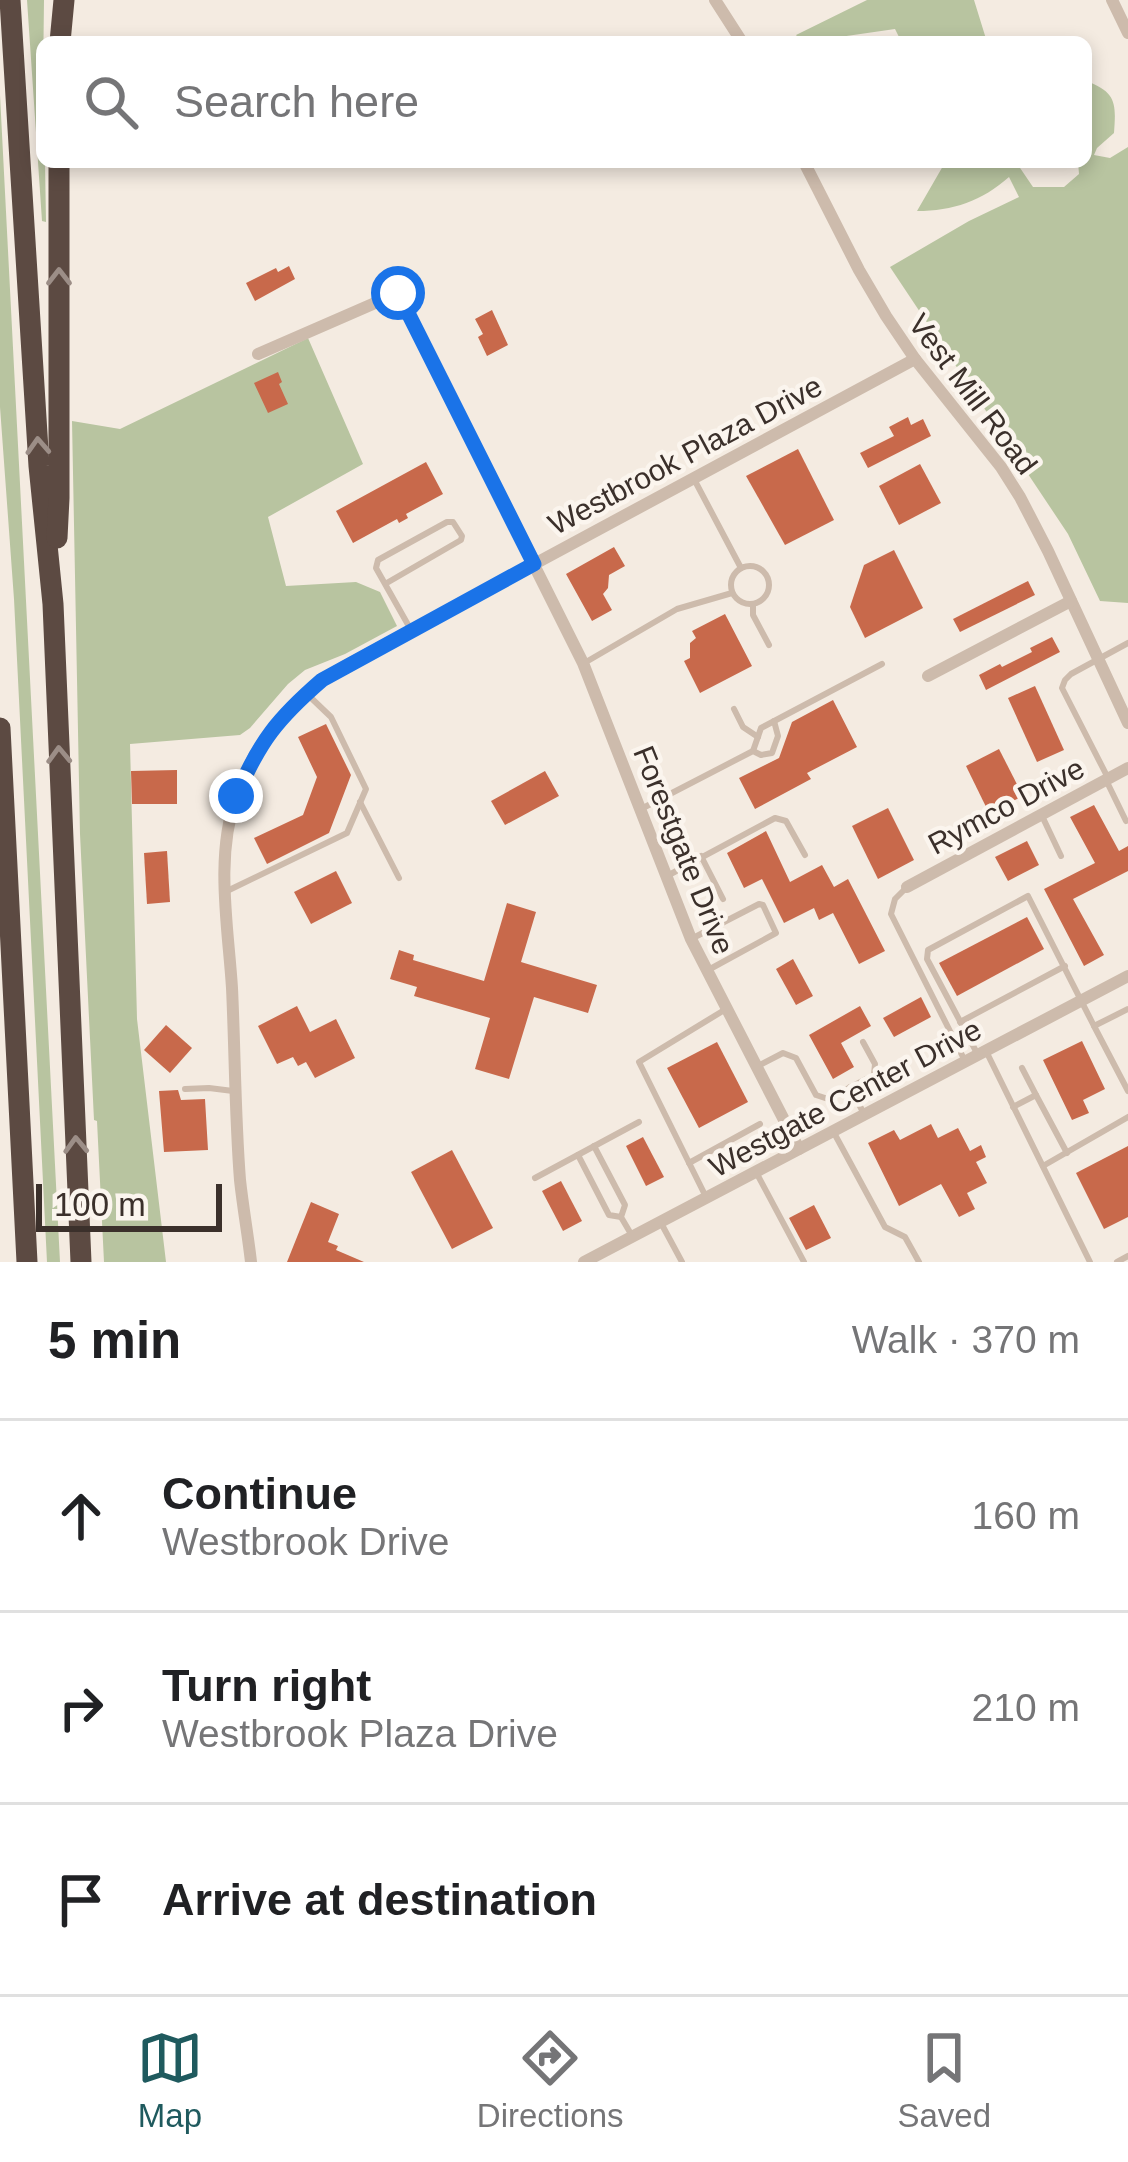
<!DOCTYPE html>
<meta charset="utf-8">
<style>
body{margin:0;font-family:Helvetica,sans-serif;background:#f2f2f2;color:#202124}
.scale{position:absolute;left:36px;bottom:30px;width:186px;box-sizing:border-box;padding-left:12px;border:6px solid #3b302b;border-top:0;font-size:33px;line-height:42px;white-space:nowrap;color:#3b302b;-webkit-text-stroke:9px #fbf5ee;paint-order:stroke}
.stop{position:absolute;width:36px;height:36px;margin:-27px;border:9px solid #1a73e8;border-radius:50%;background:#fff}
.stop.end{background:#1a73e8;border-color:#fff;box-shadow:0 3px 12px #0008}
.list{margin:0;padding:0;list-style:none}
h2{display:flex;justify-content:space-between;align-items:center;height:156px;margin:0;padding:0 48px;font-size:51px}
h2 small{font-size:39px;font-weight:400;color:#757577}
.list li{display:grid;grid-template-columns:78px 1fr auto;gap:36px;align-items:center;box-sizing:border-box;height:192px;padding:0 48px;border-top:3px solid #e0e0e0}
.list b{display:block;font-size:45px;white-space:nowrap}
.list p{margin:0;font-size:39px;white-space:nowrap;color:#757577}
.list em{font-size:39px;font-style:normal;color:#757577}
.icon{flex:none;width:66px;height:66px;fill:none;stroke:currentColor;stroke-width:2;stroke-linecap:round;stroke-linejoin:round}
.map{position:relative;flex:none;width:1128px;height:1262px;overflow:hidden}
.search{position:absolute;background:#fff;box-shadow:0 6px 18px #0003;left:36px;right:36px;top:36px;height:132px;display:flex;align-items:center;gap:30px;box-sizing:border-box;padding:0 42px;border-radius:18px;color:#757577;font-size:45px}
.sheet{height:732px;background:#fff}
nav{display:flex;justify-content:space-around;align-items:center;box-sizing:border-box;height:168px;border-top:3px solid #e0e0e0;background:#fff;font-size:33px;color:#757577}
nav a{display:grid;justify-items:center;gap:6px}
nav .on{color:#1f5a5e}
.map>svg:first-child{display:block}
.green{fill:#b8c4a0}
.building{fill:#c8694b}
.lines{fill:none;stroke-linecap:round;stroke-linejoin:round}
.service{stroke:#cdbbac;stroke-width:6}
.minor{stroke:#cdbbac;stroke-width:12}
.motorway{stroke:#5c4a42;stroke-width:21}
.oneway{stroke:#9c8e87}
.route{stroke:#1a73e8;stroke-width:15}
.labels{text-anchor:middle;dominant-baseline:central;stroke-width:9;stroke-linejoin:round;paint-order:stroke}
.street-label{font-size:30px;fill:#3b302b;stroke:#fbf5ee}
</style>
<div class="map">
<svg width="1128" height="1262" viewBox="0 0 1128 1262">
<rect width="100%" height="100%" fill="#f4ebe1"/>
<g class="green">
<polygon points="27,0 44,0 42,162 45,162 46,222 42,221"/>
<polygon points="867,0 974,0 987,42 892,42 899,37 895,29 805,42 802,42 796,35"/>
<path d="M1086,81C1117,92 1116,104 1114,133L1097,148L1094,155L1110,158L1128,147V603L1100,601L1068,534L890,267L969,221L1019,197L1009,177C982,201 953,211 917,211L943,166L940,162H1016L1033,187H1064L1079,174L1078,162H1086Z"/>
<polygon points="0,95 60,1262 47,1262 14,599 0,407"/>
<polygon points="308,338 363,464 268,517 286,586 356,582 380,592 397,626 345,654 305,670 288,684 250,728 240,735 130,744 137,1019 166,1262 104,1262 97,1121 94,1120 80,834 72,421 120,429"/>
</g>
<g class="building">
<polygon points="289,266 295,279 255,301 246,283 276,268 278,272"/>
<polygon points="492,310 508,345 487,356 478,337 483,334 475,319"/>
<polygon points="278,372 282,382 279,384 288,404 268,413 254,383"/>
<polygon points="908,417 911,425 923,419 931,436 868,468 860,453 894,436 889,427"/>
<polygon points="798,449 834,520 785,545 746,476"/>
<polygon points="426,462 443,494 406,514 408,518 399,523 397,519 353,543 336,511"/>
<polygon points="920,464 941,503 899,525 879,486"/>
<polygon points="614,547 625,566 609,575 608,588 603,594 612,610 592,621 566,574"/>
<polygon points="894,550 923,608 865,638 850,607 864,565"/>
<polygon points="1028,581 1035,595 960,632 953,619"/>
<polygon points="725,614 752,666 700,693 684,661 690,658 690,643 696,638 692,631"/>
<polygon points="1052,637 1060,652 986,690 979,675 1000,664 1002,667 1032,652 1030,648"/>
<polygon points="1035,686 1064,750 1037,762 1008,698"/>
<polygon points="833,700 857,747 807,773 811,779 755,809 739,778 779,758 792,722"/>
<polygon points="326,724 351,775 329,833 267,864 254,838 303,815 317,777 298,737"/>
<polygon points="999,749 1023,796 989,813 966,766"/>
<polygon points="177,770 177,804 132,804 131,771"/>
<polygon points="545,771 559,796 505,825 491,801"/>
<polygon points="1094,805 1119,851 1128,846 1128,871 1073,899 1104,955 1084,966 1044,889 1095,863 1070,817"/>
<polygon points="888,808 914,860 878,879 852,826"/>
<polygon points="766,831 790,882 822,865 834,887 848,879 885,951 859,964 833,913 819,920 814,908 784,923 762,879 744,888 727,853"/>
<polygon points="1027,841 1039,865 1008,881 995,857"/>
<polygon points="167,851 170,902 147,904 144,853"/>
<polygon points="336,871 352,903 311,924 294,892"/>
<polygon points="507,903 536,912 521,962 597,985 588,1013 534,997 509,1079 475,1069 490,1018 414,996 417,987 390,979 399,950 414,955 413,960 484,981"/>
<polygon points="1027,917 1044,949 957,996 939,963"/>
<polygon points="793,959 813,996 796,1005 776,969"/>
<polygon points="921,997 931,1017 894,1037 883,1018"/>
<polygon points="297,1006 310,1032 336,1019 355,1058 315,1078 306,1062 298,1066 293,1057 277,1064 258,1026"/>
<polygon points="860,1006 871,1026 841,1043 854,1067 833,1079 809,1035"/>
<polygon points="166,1025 192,1048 170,1073 144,1050"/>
<polygon points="1082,1041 1105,1089 1083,1100 1089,1113 1072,1120 1043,1060"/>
<polygon points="717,1042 748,1102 699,1128 667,1068"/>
<polygon points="178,1090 181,1100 205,1099 208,1150 164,1152 159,1091"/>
<polygon points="931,1124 938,1138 958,1128 970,1151 981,1145 986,1157 976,1162 987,1183 967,1193 975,1209 959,1217 941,1184 899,1206 868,1143 894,1130 900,1140"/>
<polygon points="643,1137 664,1177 646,1186 626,1146"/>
<polygon points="1128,1146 1128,1217 1104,1229 1076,1173"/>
<polygon points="452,1150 493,1228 452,1249 411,1172"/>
<polygon points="561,1181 582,1221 563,1231 542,1191"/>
<polygon points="311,1202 339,1214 328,1242 338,1246 336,1250 364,1262 287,1262"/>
<polygon points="814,1205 831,1238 806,1250 789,1218"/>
</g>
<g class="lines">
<g class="service">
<polyline points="695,481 741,568"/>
<circle cx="750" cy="585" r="19"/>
<polyline points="385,584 461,540 462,536 453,522 447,522 378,560 376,568 411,630"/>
<polyline points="753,605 753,615 769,645"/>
<polyline points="586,662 677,609 732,593"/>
<polyline points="734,709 743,727 758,737"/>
<polyline points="753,751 761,728 882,664"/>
<polyline points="1108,778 1062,688 1065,680 1071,674 1128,643"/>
<polyline points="1106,780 1126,821"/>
<polyline points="360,802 399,878"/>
<polyline points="641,809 753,751 761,755 772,753 778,736 774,721"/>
<polyline points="1043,818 1061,856"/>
<polyline points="701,856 723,899"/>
<polyline points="667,876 775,818 786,821 805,855"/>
<polyline points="907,887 895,899 891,914 964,1059"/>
<polyline points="225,892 347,833 366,789 331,717 307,694"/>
<polyline points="693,938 759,904 763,905 776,933 710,969"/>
<polyline points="960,1022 1065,966"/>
<polyline points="1094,1026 1128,1091"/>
<polyline points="986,1051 1090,1262"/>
<polyline points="978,1055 927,959 928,950 1028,896 1094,1026 1128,1009"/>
<polyline points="760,1065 783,1053 796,1058 816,1095 828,1099 874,1075 875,1064 863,1042"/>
<polyline points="1022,1068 1036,1095"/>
<polyline points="850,1087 863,1112"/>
<polyline points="185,1089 209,1088 233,1091"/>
<polyline points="1013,1107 1036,1095 1067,1153"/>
<polyline points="833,1131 885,1227 905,1237 919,1262"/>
<polyline points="594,1146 625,1205 621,1217 631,1234"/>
<polyline points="578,1155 609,1215 621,1217"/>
<polyline points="689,1163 760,1124"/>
<polyline points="1043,1166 1128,1117"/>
<polyline points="756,1172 804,1262"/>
<polyline points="535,1178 639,1122"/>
<polyline points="705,1195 639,1062 726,1009"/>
<polyline points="661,1223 682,1262"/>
<polyline points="1117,1262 1128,1256"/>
</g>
<g class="minor">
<polyline points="715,0 742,42"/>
<polyline points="1112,0 1128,33"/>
<polyline points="804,162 859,270 886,316 915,359 1001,467 1020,497 1048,551 1128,723"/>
<polyline points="258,354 398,293 583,663 691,939 799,1149"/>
<polyline points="928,676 1071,601"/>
<polyline points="907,887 1128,768"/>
<path d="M251,1262C248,1235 243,1208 240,1180C235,1116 235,1052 232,988C228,925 215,858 236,797C255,740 294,696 345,666L915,359"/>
<polyline points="584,1262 1128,976"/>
</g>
<g class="motorway">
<polyline points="10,0 39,466 53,604 81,1262"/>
<polyline points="60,42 64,0"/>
<polyline points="57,538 59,498 59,162"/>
<polyline points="0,728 27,1262"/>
</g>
</g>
<defs><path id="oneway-chevron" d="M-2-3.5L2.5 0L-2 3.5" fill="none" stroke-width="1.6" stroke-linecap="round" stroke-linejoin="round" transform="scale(3)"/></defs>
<g class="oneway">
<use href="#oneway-chevron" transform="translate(59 277) rotate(-90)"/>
<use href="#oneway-chevron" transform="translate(38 446) rotate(-93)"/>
<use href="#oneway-chevron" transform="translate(59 755) rotate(-92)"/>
<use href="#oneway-chevron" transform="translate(76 1145) rotate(-92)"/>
</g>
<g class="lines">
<path class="route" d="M236,796C260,741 277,719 322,680L534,564L398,293"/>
</g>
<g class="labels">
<g class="street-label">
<text transform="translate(973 394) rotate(53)">Vest Mill Road</text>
<text transform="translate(685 455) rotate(-28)">Westbrook Plaza Drive</text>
<text transform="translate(1006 806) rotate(-28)">Rymco Drive</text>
<text transform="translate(684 850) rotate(68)">Forestgate Drive</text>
<text transform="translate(845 1098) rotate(-28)">Westgate Center Drive</text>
</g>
</g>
</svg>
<div class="scale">100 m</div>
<div class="stop" style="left:398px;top:293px"></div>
<div class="stop end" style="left:236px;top:796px"></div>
<div class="search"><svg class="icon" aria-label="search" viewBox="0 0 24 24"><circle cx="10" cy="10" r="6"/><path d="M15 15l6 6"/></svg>Search here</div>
</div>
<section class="sheet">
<h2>5 min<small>Walk · 370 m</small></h2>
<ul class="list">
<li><svg class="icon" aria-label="ahead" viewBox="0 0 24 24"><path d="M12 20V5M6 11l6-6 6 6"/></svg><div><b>Continue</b><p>Westbrook Drive</p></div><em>160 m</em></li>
<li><svg class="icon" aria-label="right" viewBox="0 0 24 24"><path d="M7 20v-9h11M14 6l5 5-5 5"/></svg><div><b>Turn right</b><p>Westbrook Plaza Drive</p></div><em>210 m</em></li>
<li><svg class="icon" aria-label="arrive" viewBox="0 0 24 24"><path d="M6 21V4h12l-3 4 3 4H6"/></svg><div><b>Arrive at destination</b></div></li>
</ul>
</section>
<nav>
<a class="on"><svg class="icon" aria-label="map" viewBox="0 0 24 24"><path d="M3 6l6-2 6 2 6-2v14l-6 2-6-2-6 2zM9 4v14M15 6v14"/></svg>Map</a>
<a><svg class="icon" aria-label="directions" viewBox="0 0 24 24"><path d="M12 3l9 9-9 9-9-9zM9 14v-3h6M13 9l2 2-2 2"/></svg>Directions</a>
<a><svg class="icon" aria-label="saved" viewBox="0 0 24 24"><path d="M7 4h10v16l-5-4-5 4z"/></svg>Saved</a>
</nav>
